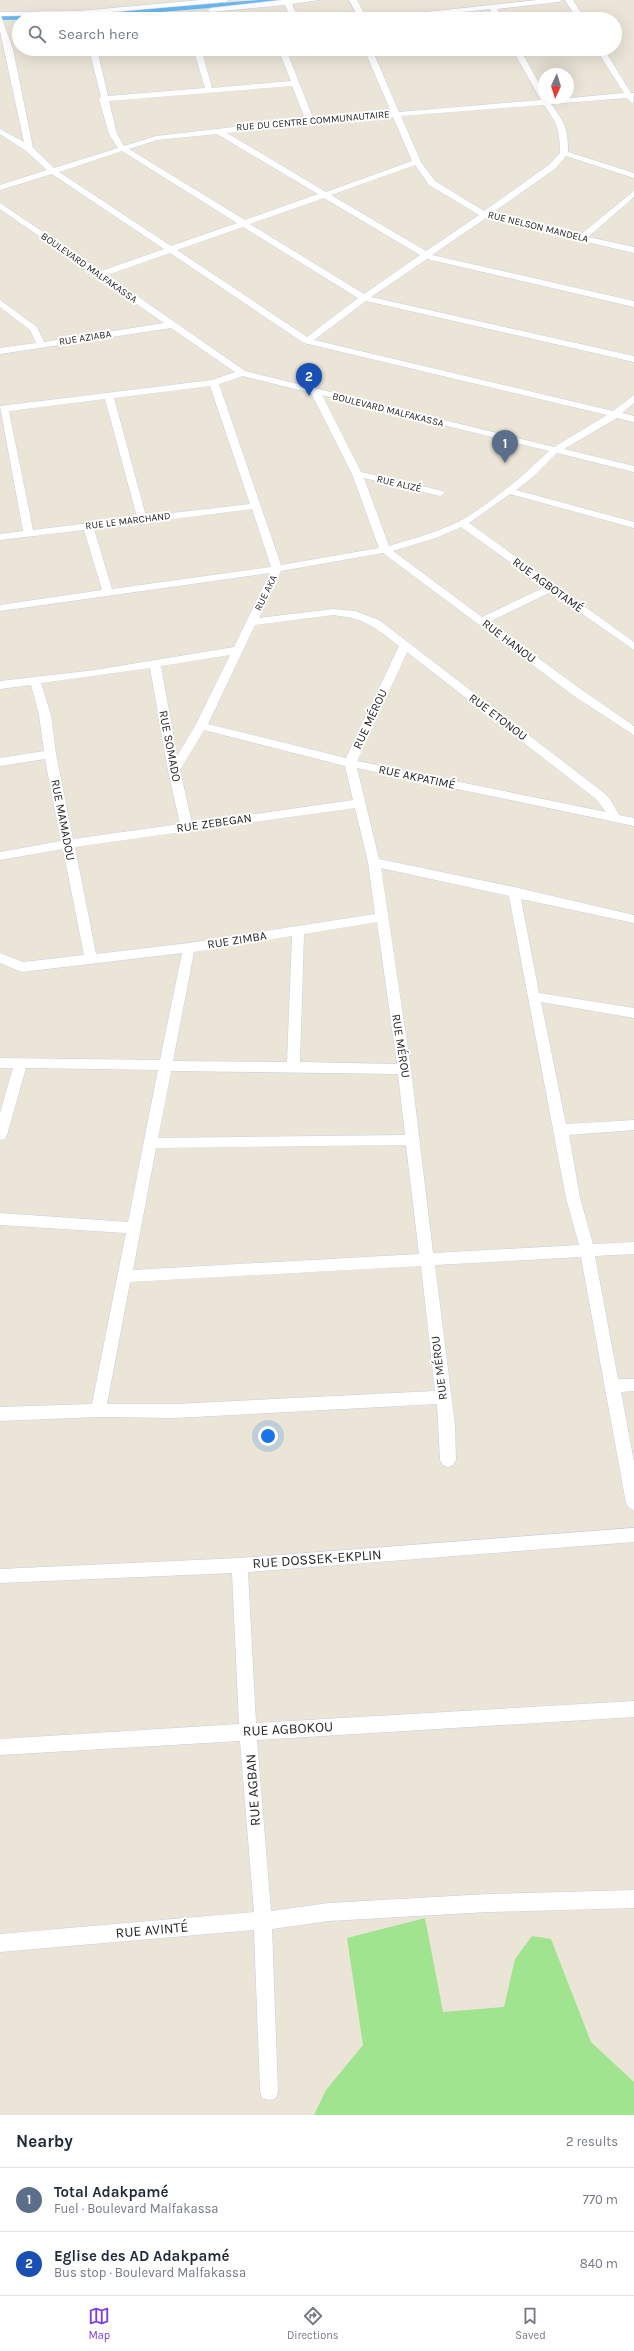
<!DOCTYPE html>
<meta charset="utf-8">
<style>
body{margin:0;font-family:Karla,sans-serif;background:#f6f6f7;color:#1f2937}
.compass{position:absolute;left:538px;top:68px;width:36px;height:36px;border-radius:50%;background:#fff;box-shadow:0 4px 16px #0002;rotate:184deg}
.you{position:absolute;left:268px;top:1436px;width:14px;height:14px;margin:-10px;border:3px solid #fff;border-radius:50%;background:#1a73e8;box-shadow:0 0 0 6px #1a73e833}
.badge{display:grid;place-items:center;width:26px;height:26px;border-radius:50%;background:#7c3aed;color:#fff;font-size:13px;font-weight:700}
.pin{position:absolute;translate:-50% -33px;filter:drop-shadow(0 1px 2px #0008)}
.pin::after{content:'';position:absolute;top:21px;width:14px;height:12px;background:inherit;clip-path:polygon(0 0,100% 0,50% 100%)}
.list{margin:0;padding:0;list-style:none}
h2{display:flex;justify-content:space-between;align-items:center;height:52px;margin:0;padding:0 16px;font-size:17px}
h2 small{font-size:13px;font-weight:400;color:#747a83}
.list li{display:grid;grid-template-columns:26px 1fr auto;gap:12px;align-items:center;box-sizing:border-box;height:64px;padding:0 16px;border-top:1px solid #e0e1e3}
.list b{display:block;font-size:15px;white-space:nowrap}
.list p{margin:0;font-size:13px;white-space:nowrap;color:#747a83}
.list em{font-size:13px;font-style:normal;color:#747a83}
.icon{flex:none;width:22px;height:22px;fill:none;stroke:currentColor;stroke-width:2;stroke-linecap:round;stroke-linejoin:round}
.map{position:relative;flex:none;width:634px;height:2115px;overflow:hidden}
.search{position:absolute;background:#fff;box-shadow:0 4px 16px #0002;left:12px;right:12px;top:12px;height:44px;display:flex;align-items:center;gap:10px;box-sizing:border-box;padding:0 14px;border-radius:22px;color:#747a83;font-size:15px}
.sheet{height:180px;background:#fff}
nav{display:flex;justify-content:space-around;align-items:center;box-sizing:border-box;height:56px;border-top:1px solid #e0e1e3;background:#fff;font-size:11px;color:#747a83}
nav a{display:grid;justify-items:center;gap:2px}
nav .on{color:#7c3aed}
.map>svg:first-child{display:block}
.green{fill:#a1e490}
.water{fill:#64b8f3}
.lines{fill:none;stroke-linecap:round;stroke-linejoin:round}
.minor-casing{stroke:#cccde1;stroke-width:1}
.minor{fill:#fff;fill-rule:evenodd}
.labels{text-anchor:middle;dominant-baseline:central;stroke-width:4;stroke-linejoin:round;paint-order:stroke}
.far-street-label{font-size:10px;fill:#272727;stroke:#fff}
.street-label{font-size:12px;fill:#272727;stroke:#fff}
.near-street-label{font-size:14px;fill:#272727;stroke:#fff}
</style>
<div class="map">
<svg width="634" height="2115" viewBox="0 0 634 2115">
<rect width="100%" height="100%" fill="#eae5d7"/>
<polygon class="green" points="425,1918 443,2012 504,2007 515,1959 532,1936 551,1939 591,2042 634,2082 634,2115 314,2115 326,2090 363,2045 347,1938"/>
<polygon class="water" points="260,0 302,0 79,19 0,20 0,15 143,9"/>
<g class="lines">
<defs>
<g id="minor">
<path d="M201,0H229L225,2L79,15L1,16L13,49L33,148L54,168L118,148L109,134L99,99L101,97L89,49H97L108,96L205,88L195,55L199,53L203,55L212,88L291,81L278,49H286L313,118L391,112L364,49H372L399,112L541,100L512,49H520L544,92V98L548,100L624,93L596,49H604L631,93H634L633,104L627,98L551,104C565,123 568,128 568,152L634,173V178L566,156L556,168L491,214L580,235L634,191V197L588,237L634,247V253L486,218L432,255L634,301V307L427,259L371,297L634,356V362L366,301L314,340L613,411L634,395V403L622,413L634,416V422L617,418L564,449L634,466V472L557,453L534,476L516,490L634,522V528L510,494L469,523L634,642V650L551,592L489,622L582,690L634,726V735L574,696L383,553L281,571L259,618L333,609L355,611L379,620L604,793L610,799L619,815L634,818V826L357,768L379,859L514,887L634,915V923L521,899L539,993L634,1008V1018L541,1002L566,1124L634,1120V1130L569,1135L580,1198L593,1244L634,1242V1254L595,1256L618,1379H634V1391L621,1392L634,1462V1510L629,1508L626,1503L581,1257L435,1265L455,1425L456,1460L453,1465L448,1467L443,1465L440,1460L437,1404L175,1418L98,1417L0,1421V1407L92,1404L126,1233L0,1225V1213L128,1222L158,1070L26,1068L7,1135L5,1139L0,1140V1113L13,1068H0V1058L160,1060L182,953L22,972L0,963V953L23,962L84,955L63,849L0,860V852L61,841L45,759L0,766V758L44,751L39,715L31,685L0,689V681L95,670L234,647L270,573L0,611V605L102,590L84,530L0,540V534L23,531L0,406L212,380L235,372L171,328L0,354V348L36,343L30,330L0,307V300L37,327L44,342L164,323L0,209V203L101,271L164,249L52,174L0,190V185L47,170L26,151L0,134V129L24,142L0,31V12L79,11ZM292,86L305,119L156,136L124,146L117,134L109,101ZM544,105C557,123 560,130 560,153L550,164L484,211L435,181L421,162L401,116ZM393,117L412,161L326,192L227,133ZM217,134L318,194L245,220L129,149L157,140ZM122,151L237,223L171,246L59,172ZM415,165L429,185L479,215L426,251L331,195ZM324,198L420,255L364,294L250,224ZM243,227L358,298L307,337L177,250ZM170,253L304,343L607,415L554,447L245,371L107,275ZM243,376L311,393L352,474L379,548L281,565L219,384ZM210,386L250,504L146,516L114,398ZM322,395L549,451C524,475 496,499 467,517C443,531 415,538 389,546L364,478L440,496L445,493L443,491L361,472ZM105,399L137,517L33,530L9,411ZM252,509L271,567L112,589L94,529ZM461,527L545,587L482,617L393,551L436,538ZM333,615C364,618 375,627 399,646L346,758L208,724L255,625ZM407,652L596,799L606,812L357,761ZM230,655L195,726L177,756L161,666ZM150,668L168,770L180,824L73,839L56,754L51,715L41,683ZM204,730L345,766L353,800L192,823L180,770ZM355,808L368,862L375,914L189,943L96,954L75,847ZM381,868L509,896L566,1198L579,1245L433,1253L411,1069ZM377,922L397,1064L300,1062L304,934ZM292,936L287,1062L173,1061L194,952ZM171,1071L398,1074L405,1135L158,1138ZM406,1145L419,1254L133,1270L156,1148ZM421,1266L435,1391L175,1404H107L130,1282Z"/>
<polygon points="282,0 319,0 292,4 299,19 291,19 285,5 211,12 207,10 211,8"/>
<polygon points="349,0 357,0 367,19 359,19"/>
<polygon points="538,0 562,0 558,2 497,9 503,19 495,19 490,9 400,19 376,19 380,17"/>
<polygon points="565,0 573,0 585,19 577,19"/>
<polygon points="634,1528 634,1542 248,1572 256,1723 634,1701 634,1717 257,1740 271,1911 329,1903 488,1894 634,1890 634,1908 488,1912 329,1921 272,1929 278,2091 276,2098 269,2100 262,2098 260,2091 254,1930 0,1952 0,1934 254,1912 240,1741 0,1755 0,1739 239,1724 232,1573 0,1583 0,1569 240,1558"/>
</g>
</defs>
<use href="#minor" class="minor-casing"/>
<use href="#minor" class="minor"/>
</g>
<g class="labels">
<g class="far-street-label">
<text transform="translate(313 121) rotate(-5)">RUE DU CENTRE COMMUNAUTAIRE</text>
<text transform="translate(538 227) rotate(14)">RUE NELSON MANDELA</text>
<text transform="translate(89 268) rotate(35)">BOULEVARD MALFAKASSA</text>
<text transform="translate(85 338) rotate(-9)">RUE AZIABA</text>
<text transform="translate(388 410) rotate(14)">BOULEVARD MALFAKASSA</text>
<text transform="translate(399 484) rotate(13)">RUE ALIZÉ</text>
<text transform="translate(128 521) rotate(-7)">RUE LE MARCHAND</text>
<text transform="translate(266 593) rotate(-64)">RUE AKA</text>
</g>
<g class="street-label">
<text transform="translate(548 585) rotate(36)">RUE AGBOTAMÉ</text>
<text transform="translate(509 641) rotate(37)">RUE HANOU</text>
<text transform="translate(498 717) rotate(37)">RUE ETONOU</text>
<text transform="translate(370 719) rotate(-65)">RUE MÉROU</text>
<text transform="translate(170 746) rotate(79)">RUE SOMADO</text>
<text transform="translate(417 777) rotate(12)">RUE AKPATIMÉ</text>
<text transform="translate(63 820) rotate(79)">RUE MAMADOU</text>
<text transform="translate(214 823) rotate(-8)">RUE ZEBEGAN</text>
<text transform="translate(237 940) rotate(-9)">RUE ZIMBA</text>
<text transform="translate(401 1046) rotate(81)">RUE MÉROU</text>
<text transform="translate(439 1368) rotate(-97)">RUE MÉROU</text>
</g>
<g class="near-street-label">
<text transform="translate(317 1559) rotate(-4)">RUE DOSSEK-EKPLIN</text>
<text transform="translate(288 1729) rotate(-3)">RUE AGBOKOU</text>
<text transform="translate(253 1790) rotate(-94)">RUE AGBAN</text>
<text transform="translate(152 1930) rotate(-5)">RUE AVINTÉ</text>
</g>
</g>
</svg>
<svg class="compass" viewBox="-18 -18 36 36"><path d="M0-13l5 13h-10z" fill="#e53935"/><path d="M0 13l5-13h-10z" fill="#747a83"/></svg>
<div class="you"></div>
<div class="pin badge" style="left:505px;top:463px;background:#5c6f8a">1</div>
<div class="pin badge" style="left:309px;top:396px;background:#1a4fb4">2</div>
<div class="search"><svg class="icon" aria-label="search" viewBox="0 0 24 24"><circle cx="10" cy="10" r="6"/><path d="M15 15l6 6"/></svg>Search here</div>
</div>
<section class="sheet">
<h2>Nearby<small>2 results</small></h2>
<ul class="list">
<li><span class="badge" style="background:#5c6f8a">1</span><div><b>Total Adakpamé</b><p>Fuel · Boulevard Malfakassa</p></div><em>770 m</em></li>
<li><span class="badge" style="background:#1a4fb4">2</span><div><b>Eglise des AD Adakpamé</b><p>Bus stop · Boulevard Malfakassa</p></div><em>840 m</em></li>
</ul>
</section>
<nav>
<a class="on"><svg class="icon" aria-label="map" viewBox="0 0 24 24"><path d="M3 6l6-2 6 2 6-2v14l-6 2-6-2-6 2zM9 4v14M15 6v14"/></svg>Map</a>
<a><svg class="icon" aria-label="directions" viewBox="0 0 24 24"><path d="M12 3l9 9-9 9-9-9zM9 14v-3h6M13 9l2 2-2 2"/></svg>Directions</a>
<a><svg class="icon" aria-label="saved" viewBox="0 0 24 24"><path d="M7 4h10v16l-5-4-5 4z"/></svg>Saved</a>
</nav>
